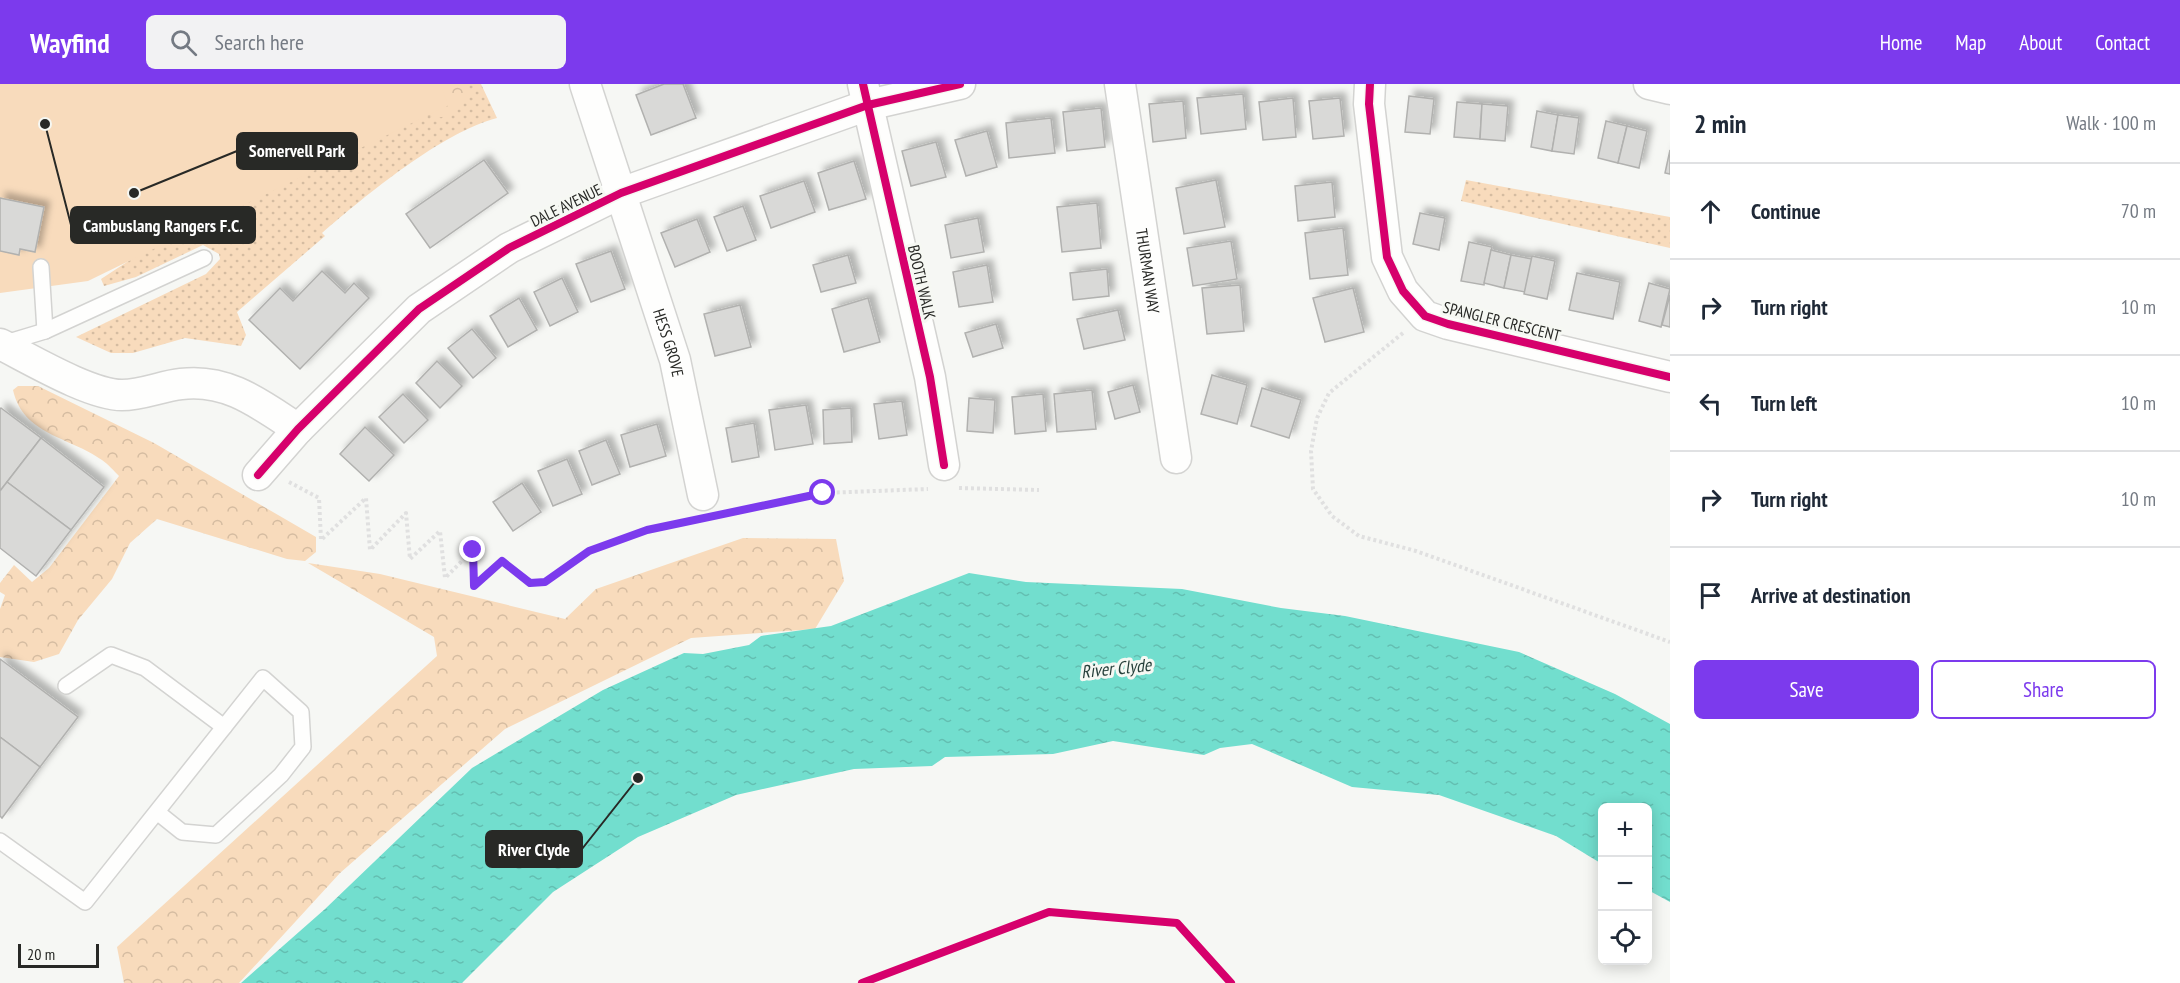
<!DOCTYPE html>
<meta charset="utf-8">
<style>
body{margin:0;font-family:"PT Sans Narrow",sans-serif;background:#f2f2f3;color:#1f2937}
.controls{position:absolute;right:18px;bottom:18px;display:grid;overflow:hidden;border-radius:9px;box-shadow:0 3px 15px #0003}
.controls button{width:54px;height:54px;display:grid;place-items:center;padding:0;border:0;border-bottom:2px solid #e0e1e3;background:#fff;color:#1f2937;font:30px sans-serif}
.scale{position:absolute;left:18px;bottom:15px;width:81px;box-sizing:border-box;padding-left:6px;border:3px solid #282926;border-top:0;font-size:16px;line-height:21px;white-space:nowrap;color:#282926;-webkit-text-stroke:4px #f6f8f3;paint-order:stroke}
.stop{position:absolute;width:18px;height:18px;margin:-14px;border:4px solid #7c3aed;border-radius:50%;background:#fff}
.stop.end{background:#7c3aed;border-color:#fff;box-shadow:0 2px 6px #0008}
.list{margin:0;padding:0;list-style:none}
h2{display:flex;justify-content:space-between;align-items:center;height:78px;margin:0;padding:0 24px;font-size:26px}
h2 small{font-size:20px;font-weight:400;color:#747a83}
.list li{display:grid;grid-template-columns:39px 1fr auto;gap:18px;align-items:center;box-sizing:border-box;height:96px;padding:0 24px;border-top:2px solid #e0e1e3}
.list b{display:block;font-size:22px;white-space:nowrap}
.list em{font-size:20px;font-style:normal;color:#747a83}
.actions{display:flex;gap:12px;padding:18px 24px}
.actions a{flex:1;padding:14px 0;border:2px solid #7c3aed;border-radius:9px;text-align:center;font-size:21px;color:#7c3aed}
.actions .main{background:#7c3aed;color:#fff}
.icon{flex:none;width:33px;height:33px;fill:none;stroke:currentColor;stroke-width:2;stroke-linecap:round;stroke-linejoin:round}
.map{position:relative;flex:none;width:1670px;height:899px;overflow:hidden}
header{display:flex;align-items:center;gap:36px;box-sizing:border-box;height:84px;padding:0 30px;background:#7c3aed;color:#fff}
header strong{font-size:28px}
nav{display:flex;gap:33px;margin-inline-start:auto;font-size:21px}
.search{width:420px;height:54px;background:#f2f2f3;display:flex;align-items:center;gap:15px;box-sizing:border-box;padding:0 21px;border-radius:9px;color:#747a83;font-size:22px}
main{display:flex}
aside{flex:1;background:#fff}
.map>svg:first-child{display:block}
.grass{fill:url(#grass-dots)}
.forest{fill:url(#forest-crowns)}
.park{fill:#f8dbbc}
.water{fill:url(#water-ripples)}
.building{fill:#d9d9d7;stroke:#b1b1af;stroke-width:1.5;filter:url(#shadow)}
.lines{fill:none;stroke-linecap:round;stroke-linejoin:round}
.service-casing{stroke:#d3d3d1;stroke-width:18}
.minor-casing{stroke:#d3d3d1;stroke-width:33}
.path{stroke:#e0e0e0;stroke-width:4;stroke-dasharray:3 3;stroke-linecap:butt}
.service{stroke:#fefefd;stroke-width:15}
.minor{stroke:#fefefd;stroke-width:30}
.cycleway-casing{stroke:#f6f8f3;stroke-width:11}
.cycleway{stroke:#d6006c;stroke-width:8}
.route{stroke:#7c3aed;stroke-width:8}
.labels{text-anchor:middle;dominant-baseline:central;stroke-width:6;stroke-linejoin:round;paint-order:stroke}
.street-label{font-size:16px;fill:#282926;stroke:#f6f8f3}
.water-label{font-size:18px;font-style:italic;fill:#253e39;stroke:#f6f8f3}
.leader{fill:none;stroke:#282926;stroke-width:2}
.callout-dot{fill:#282926;stroke:#f6f8f3;stroke-width:2}
.callout{fill:#282926;stroke:#282926;stroke-width:2}
.callout-label{font-size:18px;text-anchor:middle;font-weight:bold;fill:#fff}
</style>
<header>
<strong>Wayfind</strong>
<div class="search"><svg class="icon" aria-label="search" viewBox="0 0 24 24"><circle cx="10" cy="10" r="6"/><path d="M15 15l6 6"/></svg>Search here</div>
<nav><a>Home</a><a>Map</a><a>About</a><a>Contact</a></nav>
</header>
<main>
<div class="map">
<svg width="1670" height="899" viewBox="0 0 1670 899">
<defs>
<pattern id="grass-dots" width="8" height="8" patternUnits="userSpaceOnUse" patternTransform="scale(1.5)"><rect width="8" height="8" fill="#f8dbbc"/><path d="M2 2h.1M6 6h.1" fill="none" stroke="#d5bca1" stroke-width="1.8" stroke-linecap="round"/></pattern>
<pattern id="forest-crowns" width="20" height="18" patternUnits="userSpaceOnUse" patternTransform="scale(1.5)"><rect width="20" height="18" fill="#f8dbbc"/><path d="M2 6a3 3 0 1 1 6 0M12 15a3 3 0 1 1 6 0" fill="none" stroke="#d5bca1"/></pattern>
<pattern id="water-ripples" width="26" height="14" patternUnits="userSpaceOnUse" patternTransform="scale(1.5)"><rect width="26" height="14" fill="#72dece"/><path d="M2 4q2-2 4 0t4 0M15 11q2-2 4 0t4 0" fill="none" stroke="#63beb1"/></pattern>
<filter id="shadow"><feDropShadow dx="5.5" dy="-5.5" stdDeviation="3" flood-color="#0004"/></filter>
</defs>
<rect width="100%" height="100%" fill="#f6f7f4"/>
<g class="grass">
<path d="M250,0H481L497,34C442,48 365,112 322,149L325,152L237,228L246,251L241,262L185,254L133,269H111L76,253L206,190L220,175L219,170L203,161L136,193L104,202L101,195L153,161Z"/>
<polygon points="1466,96 1670,133 1670,164 1461,117"/>
</g>
<g class="forest">
<path d="M416,0H466L470,9C459,27 449,38 427,31Z"/>
<path d="M18,302H38L154,359L316,453V468L305,477L287,475L157,435L130,459L112,495L78,536L59,570L34,578L0,573V525L5,511L0,508V499L14,481L32,498L49,484L119,392C114,387 108,380 102,376C70,353 23,351 13,306Z"/>
<polygon points="743,454 836,455 844,497 815,545 691,554 505,645 340,789 239,899 124,899 117,863 437,572 434,553 308,479 380,490 565,535 596,505"/>
</g>
<polygon class="park" points="0,0 439,0 449,21 88,197 0,209"/>
<polygon class="water" points="969,489 1026,498 1182,505 1281,524 1345,532 1519,568 1615,610 1670,640 1670,818 1648,806 1648,724 1602,724 1602,780 1556,752 1439,711 1352,703 1252,660 1220,664 1204,671 1113,657 1053,670 945,673 932,682 854,685 736,711 638,753 553,808 462,899 241,899 325,825 472,684 603,606 684,569 703,570 749,561 761,552 831,542"/>
<g class="building">
<polygon points="664,0 683,0 696,34 651,51 636,11"/>
<polygon points="1243,10 1246,45 1201,50 1197,14"/>
<polygon points="1409,12 1434,15 1430,50 1405,48"/>
<polygon points="1293,14 1296,53 1263,56 1259,18"/>
<polygon points="1340,14 1344,52 1313,55 1309,17"/>
<polygon points="1183,17 1186,54 1153,58 1149,20"/>
<polygon points="1457,18 1482,20 1480,55 1454,53"/>
<polygon points="1482,20 1508,22 1505,57 1480,55"/>
<polygon points="1101,24 1105,63 1067,67 1063,28"/>
<polygon points="1537,27 1558,31 1552,67 1531,63"/>
<polygon points="1558,31 1579,34 1574,70 1552,67"/>
<polygon points="1051,34 1055,69 1009,74 1006,39"/>
<polygon points="1606,37 1627,42 1618,79 1598,74"/>
<polygon points="1627,42 1647,47 1639,84 1618,79"/>
<polygon points="987,47 997,83 966,92 955,56"/>
<polygon points="936,58 946,93 911,102 902,67"/>
<polygon points="1670,66 1670,90 1665,89"/>
<polygon points="484,76 508,109 430,164 406,130"/>
<polygon points="854,77 866,115 829,126 818,89"/>
<polygon points="1216,96 1225,143 1184,150 1176,104"/>
<polygon points="804,97 815,128 771,144 760,112"/>
<polygon points="1332,98 1335,133 1298,137 1295,102"/>
<polygon points="0,114 44,123 35,168 20,165 19,171 0,167"/>
<polygon points="1097,119 1101,164 1062,168 1057,123"/>
<polygon points="743,122 756,156 727,167 714,133"/>
<polygon points="1420,129 1445,134 1439,166 1413,160"/>
<polygon points="978,134 984,168 951,174 945,141"/>
<polygon points="697,135 710,168 675,183 661,149"/>
<polygon points="1343,144 1348,191 1310,195 1305,149"/>
<polygon points="1231,157 1237,195 1193,202 1187,164"/>
<polygon points="1469,158 1492,163 1484,201 1461,197"/>
<polygon points="1491,166 1511,171 1504,204 1484,199"/>
<polygon points="611,167 625,205 591,218 576,180"/>
<polygon points="848,171 856,199 821,208 813,181"/>
<polygon points="1511,171 1532,175 1525,208 1504,204"/>
<polygon points="1532,172 1555,177 1547,215 1524,210"/>
<polygon points="987,181 993,218 959,223 953,188"/>
<polygon points="1107,185 1109,212 1073,216 1070,189"/>
<polygon points="322,187 345,209 354,199 369,214 300,285 249,236 280,204 293,217"/>
<polygon points="1577,189 1620,198 1613,235 1569,226"/>
<polygon points="562,194 578,228 550,242 534,208"/>
<polygon points="1649,199 1670,205 1661,243 1639,237"/>
<polygon points="1240,201 1244,247 1207,250 1202,204"/>
<polygon points="1353,204 1364,248 1325,258 1313,214"/>
<polygon points="1670,211 1670,243 1662,241"/>
<polygon points="519,214 537,246 508,263 490,232"/>
<polygon points="868,214 880,258 844,268 832,225"/>
<polygon points="740,221 751,263 715,272 704,230"/>
<polygon points="1118,226 1125,256 1084,265 1077,235"/>
<polygon points="996,240 1003,264 973,273 965,249"/>
<polygon points="472,245 496,274 473,294 448,264"/>
<polygon points="437,277 462,302 440,324 416,299"/>
<polygon points="1212,291 1247,301 1237,340 1201,330"/>
<polygon points="1133,301 1140,328 1115,335 1108,308"/>
<polygon points="1262,304 1301,316 1289,354 1251,342"/>
<polygon points="1092,306 1096,345 1057,348 1054,310"/>
<polygon points="403,310 428,336 404,359 379,333"/>
<polygon points="1043,310 1046,347 1015,350 1012,313"/>
<polygon points="969,314 995,316 993,349 967,347"/>
<polygon points="902,317 907,351 879,355 874,320"/>
<polygon points="806,321 813,360 775,366 769,326"/>
<polygon points="1,324 41,354 0,407 0,325"/>
<polygon points="851,324 852,358 824,360 823,326"/>
<polygon points="754,339 759,373 732,378 726,344"/>
<polygon points="657,340 666,372 630,383 621,351"/>
<polygon points="365,343 394,371 369,397 340,370"/>
<polygon points="41,354 104,403 71,446 7,398"/>
<polygon points="606,356 620,390 592,401 579,367"/>
<polygon points="567,375 582,410 553,422 538,387"/>
<polygon points="7,398 71,446 36,492 0,464 0,407"/>
<polygon points="522,399 541,428 513,447 493,418"/>
<polygon points="0,575 78,633 40,683 0,653"/>
<polygon points="0,653 40,683 2,734 0,732"/>
</g>
<g class="lines">
<defs>
<g id="service">
<polyline points="41,183 45,247"/>
<polyline points="2,260 45,247 204,174"/>
<polyline points="66,602 111,571 145,584 224,643"/>
<polyline points="0,757 85,818 263,594 301,628 303,663 281,691 216,751 182,748 157,728"/>
</g>
<g id="minor">
<path id="s1" d="M585,0L675,276L703,411"/>
<polyline points="863,0 930,293 944,381"/>
<path id="s2" d="M1120,0L1176,374"/>
<polyline points="1370,0 1369,20 1387,173 1403,207 1425,232 1448,240 1670,293"/>
<polyline points="1649,0 1670,5"/>
<path d="M0,260C30,275 90,311 122,311C142,311 162,302 181,300C228,294 261,321 298,345"/>
<polyline points="258,391 298,345 419,225 509,164 621,109 868,21 960,0"/>
</g>
</defs>
<use href="#service" class="service-casing"/>
<use href="#minor" class="minor-casing"/>
<g class="path">
<polyline points="1403,249 1329,309 1317,334 1311,367 1313,405 1332,432 1359,452 1416,467 1670,558"/>
<path d="M289,398L319,414L321,456L366,414L370,466L406,429L410,475L440,447L445,494L473,466L474,502L502,477L530,499C555,498 568,478 589,467C621,451 657,444 691,437"/>
<polyline points="959,404 1039,406"/>
<polyline points="725,430 823,409 928,405"/>
</g>
<use href="#service" class="service"/>
<use href="#minor" class="minor"/>
<defs>
<g id="cycleway">
<polyline points="863,0 930,293 944,381"/>
<polyline points="1370,0 1369,20 1387,173 1403,207 1425,232 1448,240 1670,293"/>
<polyline points="258,391 298,345 419,225 509,164 621,109 868,21 960,0"/>
<polyline points="862,899 1049,828 1177,839 1231,899"/>
</g>
</defs>
<use href="#cycleway" class="cycleway-casing"/>
<use href="#cycleway" class="cycleway"/>
</g>
<g class="lines">
<polyline class="route" points="473,466 474,502 502,477 530,499 545,498 589,467 647,446 823,409"/>
</g>
<g class="labels">
<g class="street-label">
<text transform="translate(566 121) rotate(-26)">DALE AVENUE</text>
<text stroke="none"><textPath href="#s2" startOffset="189">THURMAN WAY</textPath></text>
<text transform="translate(922 198) rotate(77)">BOOTH WALK</text>
<text transform="translate(1502 237) rotate(14)">SPANGLER CRESCENT</text>
<text stroke="none"><textPath href="#s1" startOffset="272">HESS GROVE</textPath></text>
</g>
<g class="water-label">
<text transform="translate(1116 584) rotate(-6)">River Clyde</text>
</g>
</g>
<path class="leader" d="M134 109L237 67M45 40L71 141M638 694L582 765"/>
<g class="callout-dot">
<circle cx="134" cy="109" r="6"/>
<circle cx="45" cy="40" r="6"/>
<circle cx="638" cy="694" r="6"/>
</g>
<g class="callout">
<rect x="237" y="49" width="120" height="36" rx="6"/>
<rect x="71" y="123" width="184" height="36" rx="6"/>
<rect x="486" y="747" width="96" height="36" rx="6"/>
</g>
<g class="callout-label">
<text x="297" y="73">Somervell Park</text>
<text x="163" y="148">Cambuslang Rangers F.C.</text>
<text x="534" y="772">River Clyde</text>
</g>
</svg>
<div class="controls">
<button>+</button>
<button>−</button>
<button><svg class="icon" aria-label="locate" viewBox="0 0 24 24"><circle cx="12" cy="12" r="6"/><path d="M12 2v4M12 18v4M2 12h4M18 12h4"/></svg></button>
</div>
<div class="scale">20 m</div>
<div class="stop" style="left:823px;top:409px"></div>
<div class="stop end" style="left:473px;top:466px"></div>
</div>
<aside>
<h2>2 min<small>Walk · 100 m</small></h2>
<ul class="list">
<li><svg class="icon" aria-label="ahead" viewBox="0 0 24 24"><path d="M12 20V5M6 11l6-6 6 6"/></svg><div><b>Continue</b></div><em>70 m</em></li>
<li><svg class="icon" aria-label="right" viewBox="0 0 24 24"><path d="M7 20v-9h11M14 6l5 5-5 5"/></svg><div><b>Turn right</b></div><em>10 m</em></li>
<li><svg class="icon" aria-label="left" viewBox="0 0 24 24"><path d="M17 20v-9H6M10 6l-5 5 5 5"/></svg><div><b>Turn left</b></div><em>10 m</em></li>
<li><svg class="icon" aria-label="right" viewBox="0 0 24 24"><path d="M7 20v-9h11M14 6l5 5-5 5"/></svg><div><b>Turn right</b></div><em>10 m</em></li>
<li><svg class="icon" aria-label="arrive" viewBox="0 0 24 24"><path d="M6 21V4h12l-3 4 3 4H6"/></svg><div><b>Arrive at destination</b></div></li>
</ul>
<div class="actions"><a class="main">Save</a><a>Share</a></div>
</aside>
</main>
